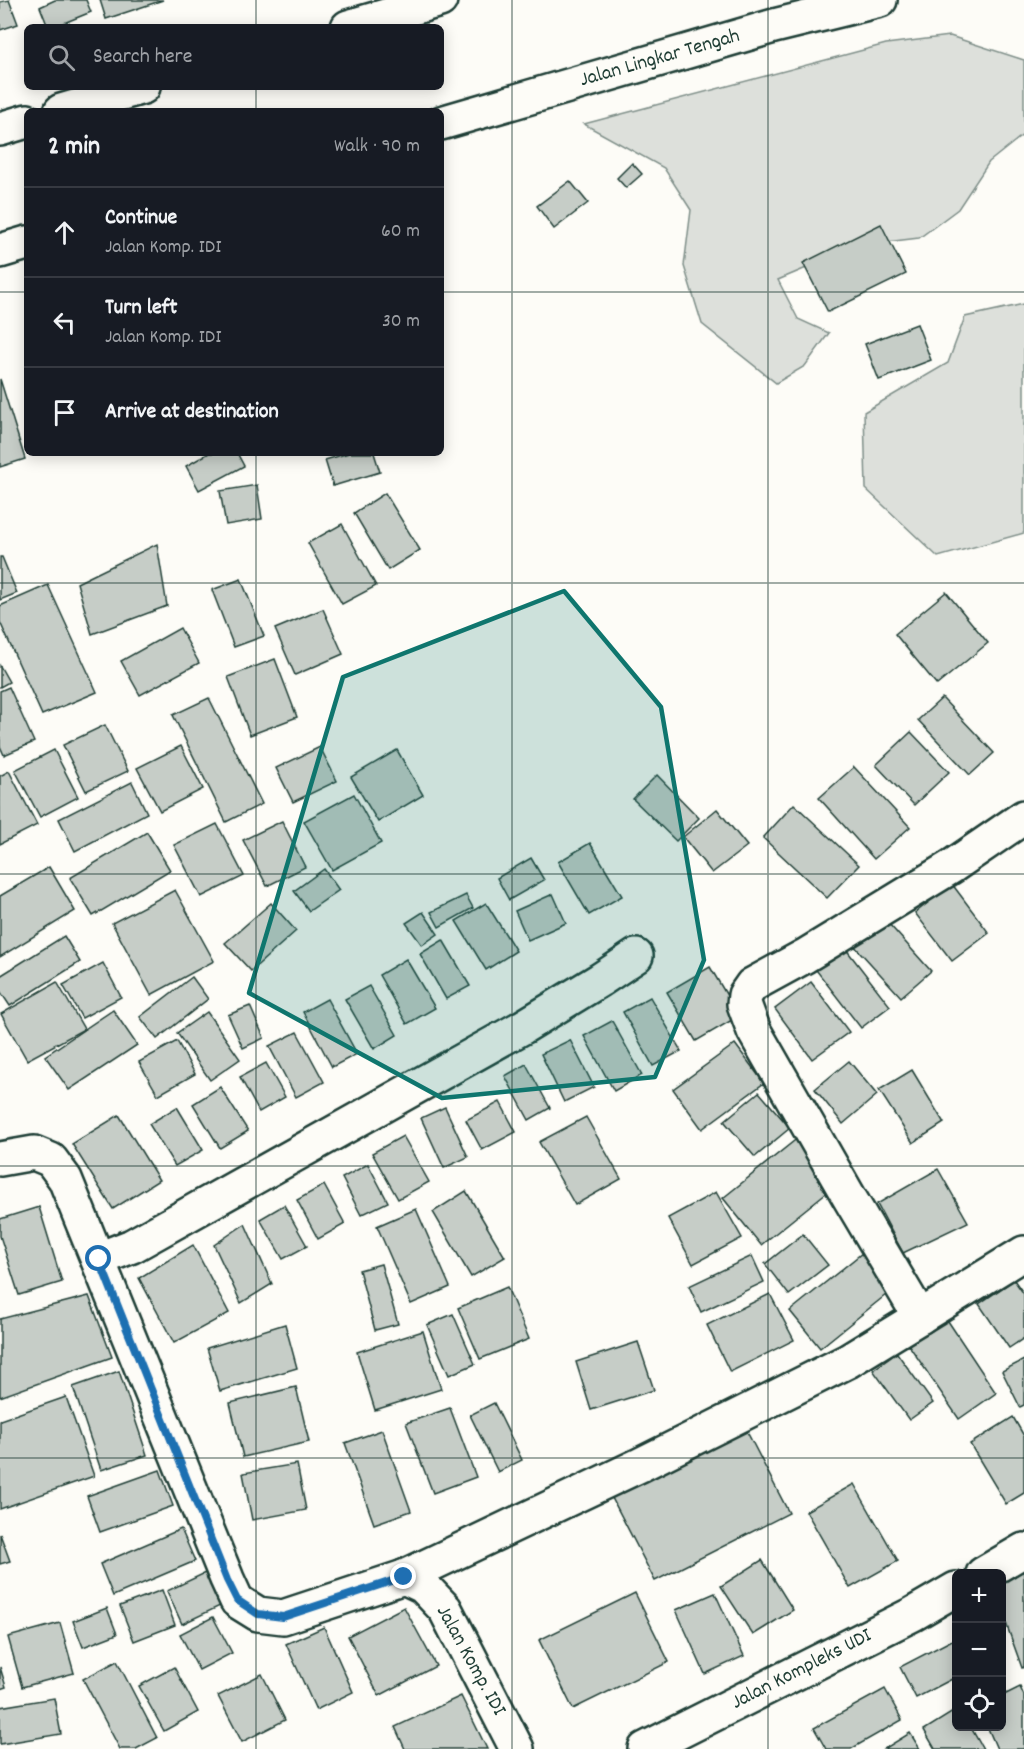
<!DOCTYPE html>
<meta charset="utf-8">
<style>
body{margin:0;font-family:Dekko,sans-serif;background:#20242c;color:#f1f3f6}
.controls{position:absolute;right:18px;bottom:18px;display:grid;overflow:hidden;border-radius:9px;box-shadow:0 3px 15px #0003}
.controls button{width:54px;height:54px;display:grid;place-items:center;padding:0;border:0;border-bottom:2px solid #363941;background:#171b24;color:#f1f3f6;font:30px sans-serif}
.stop{position:absolute;width:18px;height:18px;margin:-14px;border:4px solid #1f6fb2;border-radius:50%;background:#fff}
.stop.end{background:#1f6fb2;border-color:#fff;box-shadow:0 2px 6px #0008}
.list{margin:0;padding:0;list-style:none}
h2{display:flex;justify-content:space-between;align-items:center;height:78px;margin:0;padding:0 24px;font-size:26px}
h2 small{font-size:20px;font-weight:400;color:#9ea1a6}
.list li{display:grid;grid-template-columns:39px 1fr auto;gap:18px;align-items:center;box-sizing:border-box;height:90px;padding:0 24px;border-top:2px solid #363941}
.list b{display:block;font-size:22px;white-space:nowrap}
.list p{margin:0;font-size:20px;white-space:nowrap;color:#9ea1a6}
.list em{font-size:20px;font-style:normal;color:#9ea1a6}
.icon{flex:none;width:33px;height:33px;fill:none;stroke:currentColor;stroke-width:2;stroke-linecap:round;stroke-linejoin:round}
.map{position:relative;flex:none;width:1024px;height:1749px;overflow:hidden}
.search{position:absolute;background:#171b24;box-shadow:0 3px 15px #0003;left:24px;top:24px;width:420px;height:66px;display:flex;align-items:center;gap:15px;box-sizing:border-box;padding:0 21px;border-radius:9px;color:#9ea1a6;font-size:22px}
.panel{position:absolute;background:#171b24;box-shadow:0 3px 15px #0003;left:24px;top:108px;width:420px;height:348px;border-radius:9px}
.map>svg:first-child{display:block}
.green{fill:#dde0db;stroke:#7e8e88;stroke-width:1.5}
.building{fill:#c6cdc7;stroke:#1f3d34;stroke-width:1.5}
.lines{fill:none;stroke-linecap:round;stroke-linejoin:round}
.minor-casing{stroke:#1f3d34;stroke-width:38}
.secondary-casing{stroke:#1f3d34;stroke-width:38}
.minor{stroke:#fdfcf7;stroke-width:33}
.secondary{stroke:#fdfcf7;stroke-width:33}
.route{stroke:#1f6fb2;stroke-width:8}
.marked{fill:#0f766e;fill-opacity:0.2;stroke:#0f766e;stroke-width:4.5;stroke-linejoin:round}
.grid{fill:none;stroke:#1f3d34;stroke-width:1.5;stroke-opacity:0.55}
.labels{text-anchor:middle;dominant-baseline:central;stroke-width:6;stroke-linejoin:round;paint-order:stroke}
.street-label{font-size:21px;fill:#1f3d34;stroke:#fdfcf7}
</style>
<div class="map">
<svg width="1024" height="1749" viewBox="0 0 1024 1749">
<rect width="100%" height="100%" fill="#fdfcf7"/>
<filter id="ink" filterUnits="userSpaceOnUse"><feTurbulence type="fractalNoise" baseFrequency=".0167" numOctaves="2"/><feDisplacementMap in="SourceGraphic" scale="12" xChannelSelector="R" yChannelSelector="G"/><feConvolveMatrix kernelMatrix="1 2 1 2 8 2 1 2 1" color-interpolation-filters="sRGB"/></filter>
<g filter="url(#ink)">
<g class="green">
<polygon points="950,36 1024,60 1024,134 989,162 958,209 919,238 861,245 778,280 798,319 829,333 805,366 776,383 702,324 684,266 691,210 664,168 584,124 886,44"/>
<polygon points="1024,304 1024,533 938,557 866,489 864,412 948,363 965,317"/>
</g>
<g class="building">
<polygon points="9,0 18,24 0,30 0,2"/>
<polygon points="55,0 86,0 91,12 54,27 48,27 40,7"/>
<polygon points="100,0 163,0 106,19"/>
<polygon points="632,163 642,174 626,188 617,178"/>
<polygon points="570,181 588,203 554,229 537,206"/>
<polygon points="881,224 906,274 828,312 803,263"/>
<polygon points="917,324 931,360 879,380 865,344"/>
<polygon points="0,379 25,459 0,467"/>
<polygon points="209,453 237,453 244,466 199,490 186,466"/>
<polygon points="349,453 374,453 380,472 333,486 325,460"/>
<polygon points="257,485 262,519 226,525 220,491"/>
<polygon points="385,493 420,550 388,570 354,513"/>
<polygon points="342,524 376,586 342,604 308,543"/>
<polygon points="157,544 167,606 92,634 77,583"/>
<polygon points="0,557 2,557 17,593 0,600"/>
<polygon points="241,579 264,636 234,647 212,590"/>
<polygon points="48,585 97,692 42,715 0,622 0,606"/>
<polygon points="946,592 988,643 937,685 895,634"/>
<polygon points="323,609 343,654 295,675 275,629"/>
<polygon points="180,628 199,663 140,695 121,661"/>
<polygon points="275,659 297,717 250,735 228,677"/>
<polygon points="0,666 9,682 0,687"/>
<polygon points="9,687 34,742 4,755 0,746 0,691"/>
<polygon points="209,698 262,804 226,822 173,715"/>
<polygon points="942,698 994,753 970,775 918,720"/>
<polygon points="105,725 128,771 86,791 63,745"/>
<polygon points="911,732 949,772 914,805 876,765"/>
<polygon points="181,746 203,789 160,811 137,768"/>
<polygon points="320,747 337,781 293,802 276,768"/>
<polygon points="54,750 78,797 40,817 15,770"/>
<polygon points="397,750 423,795 378,822 351,777"/>
<polygon points="854,767 910,827 874,859 819,798"/>
<polygon points="9,771 37,825 0,844 0,776"/>
<polygon points="657,775 699,818 676,841 633,799"/>
<polygon points="132,782 147,813 75,851 59,819"/>
<polygon points="354,794 381,843 332,870 304,821"/>
<polygon points="794,804 859,865 827,898 763,838"/>
<polygon points="717,809 747,846 712,873 683,837"/>
<polygon points="282,821 305,867 267,886 243,840"/>
<polygon points="217,824 244,876 201,897 174,845"/>
<polygon points="147,832 170,870 93,916 70,878"/>
<polygon points="590,843 622,896 589,915 558,862"/>
<polygon points="531,858 544,880 509,900 497,878"/>
<polygon points="49,867 75,911 0,957 0,896"/>
<polygon points="324,869 339,890 309,911 294,891"/>
<polygon points="952,884 989,933 952,961 915,913"/>
<polygon points="175,890 214,961 151,995 112,923"/>
<polygon points="553,894 566,923 528,940 515,911"/>
<polygon points="466,895 473,908 439,927 431,912"/>
<polygon points="271,903 296,931 251,971 225,943"/>
<polygon points="486,903 516,951 486,970 456,921"/>
<polygon points="423,912 438,934 422,945 406,923"/>
<polygon points="880,914 931,971 901,997 850,941"/>
<polygon points="64,936 80,962 10,1006 0,991 0,976"/>
<polygon points="443,940 470,986 446,999 420,954"/>
<polygon points="842,944 890,1006 861,1028 813,966"/>
<polygon points="406,959 435,1008 407,1024 379,975"/>
<polygon points="103,963 121,997 82,1018 63,985"/>
<polygon points="710,967 739,1016 696,1041 667,992"/>
<polygon points="192,977 208,999 157,1039 140,1017"/>
<polygon points="57,982 84,1029 27,1060 1,1014"/>
<polygon points="811,982 849,1032 812,1059 775,1009"/>
<polygon points="369,986 397,1035 374,1049 345,999"/>
<polygon points="650,997 681,1051 653,1066 623,1012"/>
<polygon points="327,999 357,1054 332,1067 303,1012"/>
<polygon points="250,1006 264,1038 243,1048 228,1015"/>
<polygon points="113,1010 137,1045 69,1090 45,1056"/>
<polygon points="207,1012 240,1059 210,1080 177,1033"/>
<polygon points="612,1021 642,1075 614,1091 584,1036"/>
<polygon points="297,1032 324,1082 296,1097 269,1046"/>
<polygon points="570,1040 594,1087 564,1102 541,1054"/>
<polygon points="177,1041 195,1074 158,1095 139,1062"/>
<polygon points="735,1044 764,1083 702,1129 673,1089"/>
<polygon points="849,1061 877,1095 843,1124 815,1089"/>
<polygon points="266,1063 285,1097 259,1112 240,1077"/>
<polygon points="526,1064 550,1108 529,1120 505,1076"/>
<polygon points="912,1070 944,1123 913,1143 879,1090"/>
<polygon points="220,1087 248,1131 220,1148 193,1104"/>
<polygon points="759,1092 790,1128 755,1157 724,1121"/>
<polygon points="500,1102 516,1132 482,1150 466,1120"/>
<polygon points="177,1107 203,1150 175,1166 149,1124"/>
<polygon points="445,1107 468,1157 444,1168 421,1118"/>
<polygon points="119,1115 159,1180 113,1209 72,1144"/>
<polygon points="586,1117 621,1179 575,1205 539,1142"/>
<polygon points="403,1136 429,1182 398,1199 372,1153"/>
<polygon points="799,1137 837,1184 761,1245 723,1198"/>
<polygon points="368,1164 388,1202 361,1215 342,1178"/>
<polygon points="938,1169 968,1222 903,1253 877,1204"/>
<polygon points="324,1185 345,1224 318,1239 297,1200"/>
<polygon points="466,1191 505,1257 471,1277 433,1212"/>
<polygon points="716,1192 742,1238 693,1264 668,1218"/>
<polygon points="284,1205 307,1246 283,1259 260,1219"/>
<polygon points="39,1207 62,1282 19,1295 0,1236 0,1219"/>
<polygon points="416,1209 450,1287 411,1304 377,1226"/>
<polygon points="245,1224 272,1284 241,1303 214,1245"/>
<polygon points="803,1234 828,1265 789,1295 765,1264"/>
<polygon points="193,1245 229,1313 174,1343 139,1278"/>
<polygon points="867,1249 897,1286 820,1348 790,1311"/>
<polygon points="752,1256 764,1282 701,1312 689,1286"/>
<polygon points="381,1264 398,1324 375,1330 359,1270"/>
<polygon points="1014,1280 1024,1294 1024,1338 1009,1348 979,1304"/>
<polygon points="507,1287 529,1339 480,1359 458,1308"/>
<polygon points="770,1294 794,1340 730,1372 707,1325"/>
<polygon points="89,1296 112,1357 0,1397 0,1319"/>
<polygon points="453,1314 475,1364 449,1375 427,1325"/>
<polygon points="944,1315 996,1393 959,1419 906,1341"/>
<polygon points="285,1324 297,1368 220,1391 207,1348"/>
<polygon points="423,1331 441,1389 375,1410 357,1352"/>
<polygon points="638,1342 654,1390 591,1410 576,1362"/>
<polygon points="897,1353 933,1403 909,1420 873,1370"/>
<polygon points="1024,1360 1024,1405 1020,1407 1002,1371"/>
<polygon points="119,1371 147,1455 101,1470 73,1387"/>
<polygon points="296,1387 309,1442 243,1457 230,1403"/>
<polygon points="66,1397 94,1476 0,1509 0,1420"/>
<polygon points="494,1403 522,1460 498,1472 470,1415"/>
<polygon points="450,1408 476,1477 433,1493 406,1423"/>
<polygon points="1013,1417 1024,1436 1024,1493 1006,1504 970,1444"/>
<polygon points="744,1426 789,1513 655,1581 610,1494"/>
<polygon points="382,1430 411,1511 374,1524 345,1443"/>
<polygon points="297,1464 306,1510 252,1520 243,1473"/>
<polygon points="160,1470 173,1506 100,1532 87,1496"/>
<polygon points="854,1484 898,1561 850,1588 806,1511"/>
<polygon points="181,1529 195,1561 113,1596 100,1564"/>
<polygon points="0,1534 10,1561 0,1564"/>
<polygon points="762,1560 793,1610 753,1635 721,1586"/>
<polygon points="1024,1564 1024,1667 1022,1668 1002,1612 1002,1574"/>
<polygon points="205,1573 220,1606 182,1624 167,1591"/>
<polygon points="162,1590 175,1625 134,1641 120,1606"/>
<polygon points="635,1593 669,1662 573,1709 539,1640"/>
<polygon points="715,1593 744,1656 705,1674 676,1610"/>
<polygon points="404,1607 436,1666 379,1696 348,1636"/>
<polygon points="107,1608 117,1634 83,1647 73,1621"/>
<polygon points="213,1617 232,1653 199,1670 180,1634"/>
<polygon points="60,1623 74,1673 22,1687 8,1637"/>
<polygon points="324,1627 353,1692 316,1710 286,1644"/>
<polygon points="956,1638 956,1677 916,1698 900,1667"/>
<polygon points="117,1661 157,1738 136,1749 120,1749 83,1679"/>
<polygon points="0,1667 6,1687 0,1689"/>
<polygon points="174,1667 198,1712 164,1731 139,1686"/>
<polygon points="262,1674 285,1720 242,1742 218,1696"/>
<polygon points="1020,1687 1024,1696 1024,1749 997,1749 987,1726 1002,1726 1002,1696"/>
<polygon points="885,1689 902,1720 851,1749 826,1749 814,1728"/>
<polygon points="461,1696 487,1749 405,1749 395,1727"/>
<polygon points="54,1698 61,1734 0,1744 0,1707"/>
<polygon points="956,1710 956,1726 970,1726 983,1749 935,1749 924,1730"/>
<polygon points="910,1733 920,1749 884,1749"/>
</g>
<g class="lines">
<defs>
<g id="minor">
<polyline points="0,1159 34,1153 51,1160 65,1179 227,1579 237,1601 258,1614 283,1617 404,1577 423,1586 445,1609 517,1749"/>
<polyline points="99,1259 132,1246 523,1027 600,980 636,956"/>
<polyline points="920,1317 849,1197 754,1031 744,1004 745,995 752,985 805,956 951,867 1024,817"/>
<polyline points="983,1574 1024,1550"/>
<polyline points="404,1577 640,1465 848,1361 1024,1253"/>
<polyline points="645,1749 913,1614 956,1589"/>
</g>
<g id="secondary">
<polyline points="348,27 440,0"/>
<polyline points="61,111 143,87"/>
<polyline points="441,123 774,26 880,0"/>
<polyline points="0,129 27,121"/>
<polyline points="0,251 27,243"/>
</g>
</defs>
<use href="#minor" class="minor-casing"/>
<use href="#secondary" class="secondary-casing"/>
<use href="#minor" class="minor"/>
<use href="#secondary" class="secondary"/>
</g>
</g>
<g class="lines" filter="url(#ink)">
<polyline class="route" points="99,1259 227,1580 237,1600 258,1614 283,1617 404,1577"/>
</g>
<path class="marked" d="M564,591L661,707L704,960L655,1077L442,1098L249,993L343,677Z"/>
<path class="grid" d="M256,0V27M512,0V1749M768,0V1749M256,87V111M0,292H27M441,292H1024M256,453V1749M0,583H1024M0,874H1024M0,1166H1024M0,1458H1024"/>
<g class="labels">
<g class="street-label">
<text transform="translate(660 59) rotate(-16)">Jalan Lingkar Tengah</text>
<text transform="translate(470 1661) rotate(61)">Jalan Komp. IDI</text>
<text transform="translate(802 1670) rotate(-27)">Jalan Kompleks UDI</text>
</g>
</g>
</svg>
<div class="controls">
<button>+</button>
<button>−</button>
<button><svg class="icon" aria-label="locate" viewBox="0 0 24 24"><circle cx="12" cy="12" r="6"/><path d="M12 2v4M12 18v4M2 12h4M18 12h4"/></svg></button>
</div>
<div class="stop" style="left:99px;top:1259px"></div>
<div class="stop end" style="left:404px;top:1577px"></div>
<div class="search"><svg class="icon" aria-label="search" viewBox="0 0 24 24"><circle cx="10" cy="10" r="6"/><path d="M15 15l6 6"/></svg>Search here</div>
<section class="panel">
<h2>2 min<small>Walk · 90 m</small></h2>
<ul class="list">
<li><svg class="icon" aria-label="ahead" viewBox="0 0 24 24"><path d="M12 20V5M6 11l6-6 6 6"/></svg><div><b>Continue</b><p>Jalan Komp. IDI</p></div><em>60 m</em></li>
<li><svg class="icon" aria-label="left" viewBox="0 0 24 24"><path d="M17 20v-9H6M10 6l-5 5 5 5"/></svg><div><b>Turn left</b><p>Jalan Komp. IDI</p></div><em>30 m</em></li>
<li><svg class="icon" aria-label="arrive" viewBox="0 0 24 24"><path d="M6 21V4h12l-3 4 3 4H6"/></svg><div><b>Arrive at destination</b></div></li>
</ul>
</section>
</div>
